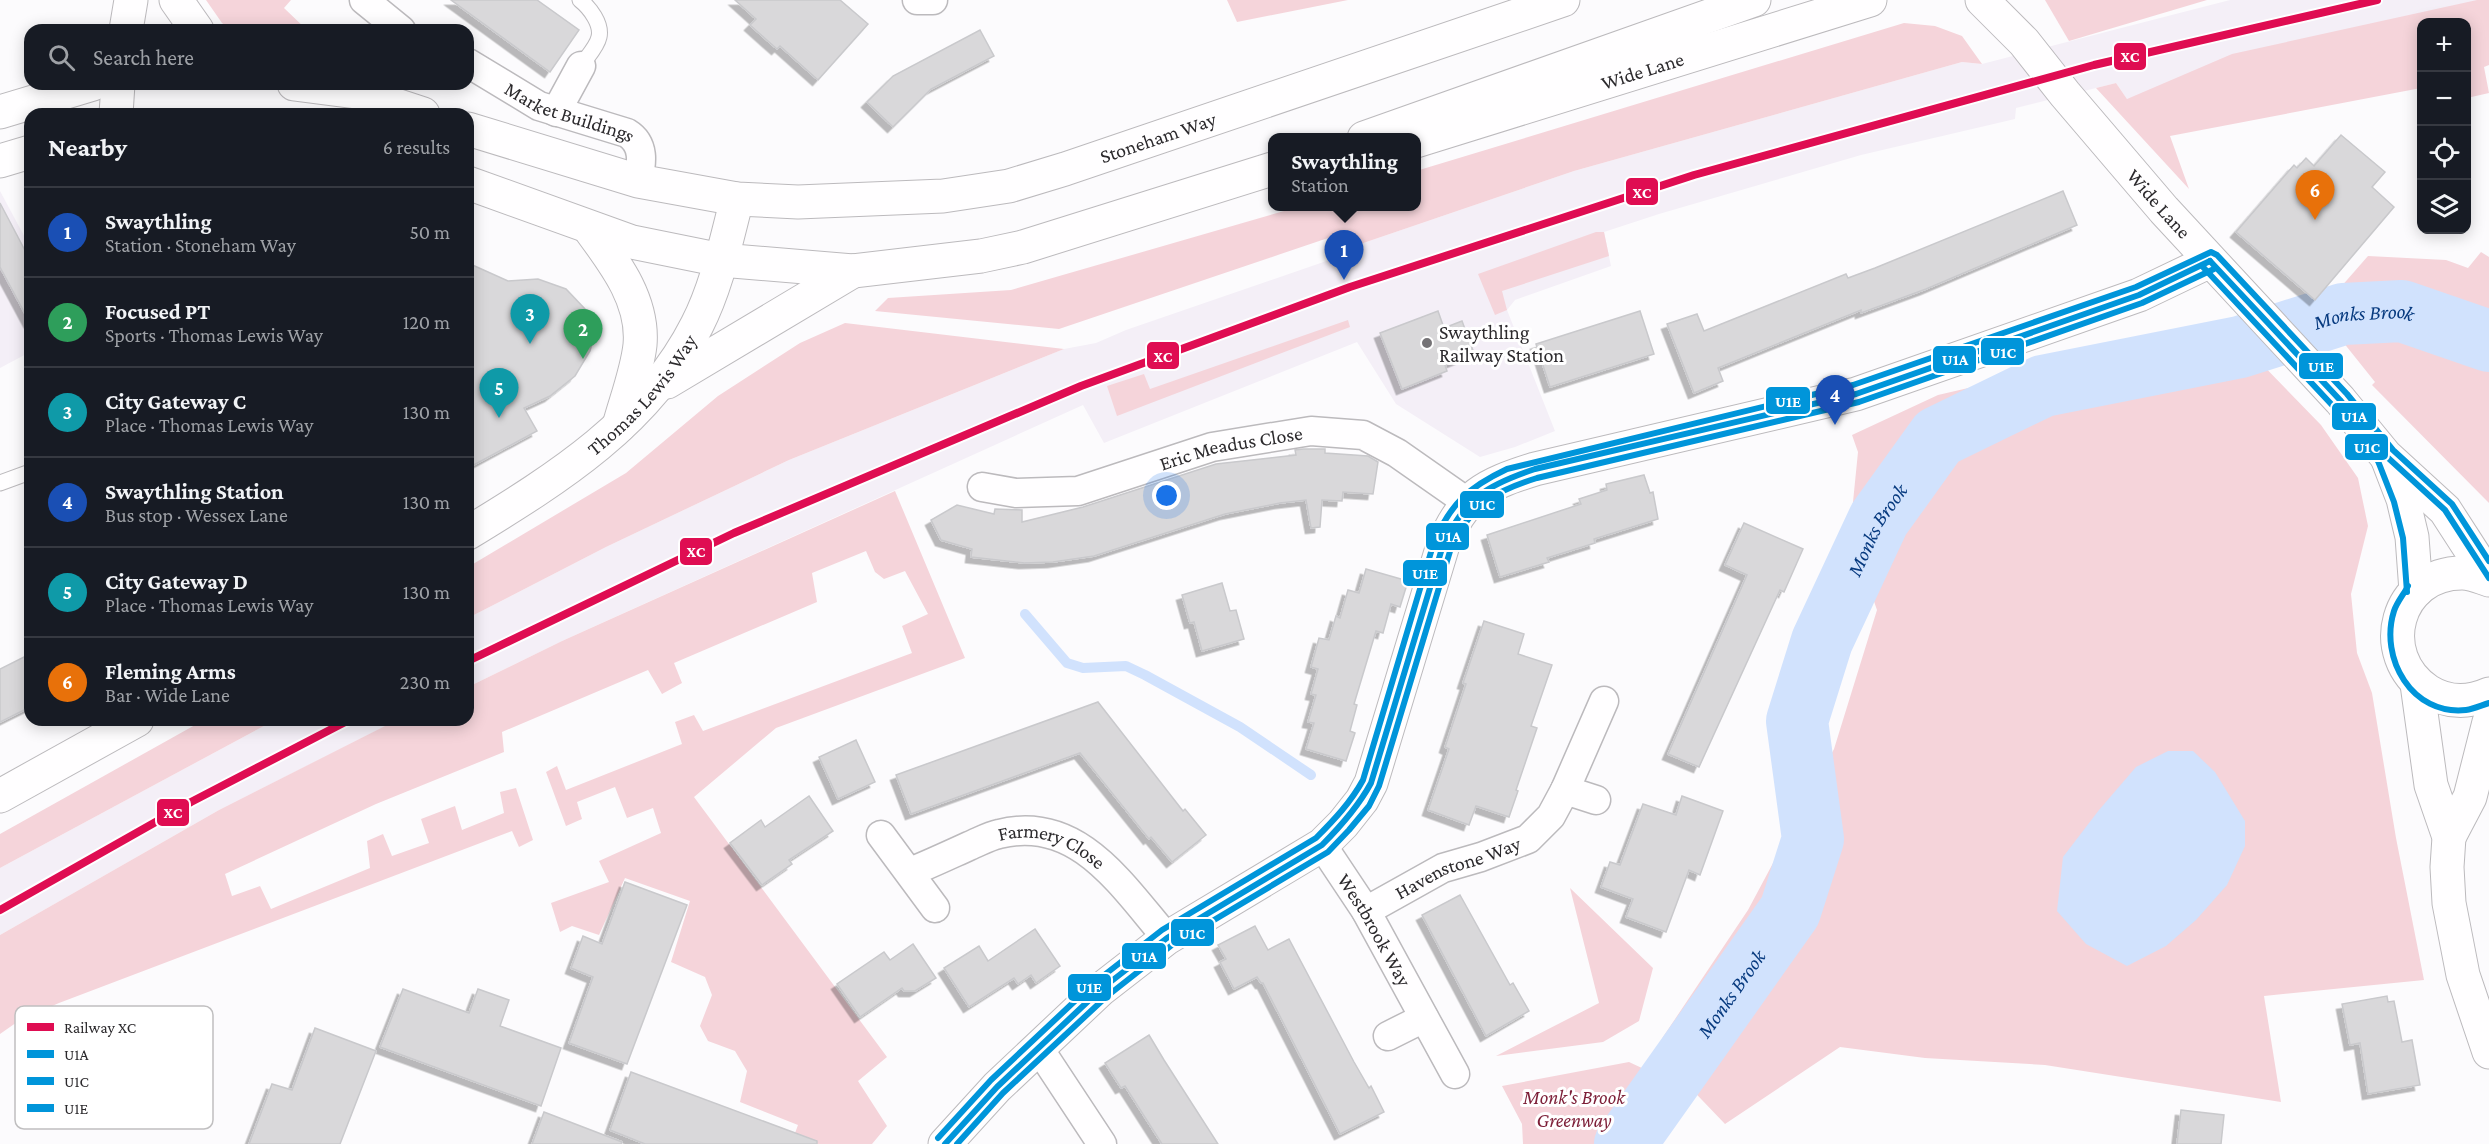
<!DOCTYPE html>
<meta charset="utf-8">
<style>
body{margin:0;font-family:"Crimson Pro",serif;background:#20242c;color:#f1f3f6}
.controls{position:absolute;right:18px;top:18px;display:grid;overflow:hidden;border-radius:12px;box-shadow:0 3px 15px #0003}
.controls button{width:54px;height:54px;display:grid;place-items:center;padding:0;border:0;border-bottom:2px solid #363941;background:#171b24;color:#f1f3f6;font:30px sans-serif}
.you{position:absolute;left:1167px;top:496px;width:21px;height:21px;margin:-15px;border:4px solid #fff;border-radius:50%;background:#1a73e8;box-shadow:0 0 0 9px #1a73e833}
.badge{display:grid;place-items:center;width:39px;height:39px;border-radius:50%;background:#d93025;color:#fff;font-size:20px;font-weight:700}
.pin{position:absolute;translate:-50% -50px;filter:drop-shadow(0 2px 3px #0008)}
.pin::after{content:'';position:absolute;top:32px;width:21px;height:18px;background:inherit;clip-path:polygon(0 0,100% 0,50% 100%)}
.popup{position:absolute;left:1268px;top:133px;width:153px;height:78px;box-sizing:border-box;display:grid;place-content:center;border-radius:12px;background:#171b24;filter:drop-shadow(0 2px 4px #0005);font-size:20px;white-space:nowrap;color:#9ea1a6}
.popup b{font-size:22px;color:#f1f3f6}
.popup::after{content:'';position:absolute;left:50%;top:100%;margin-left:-12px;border:12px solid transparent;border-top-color:#171b24}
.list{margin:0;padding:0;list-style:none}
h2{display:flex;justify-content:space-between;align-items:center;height:78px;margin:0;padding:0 24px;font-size:26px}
h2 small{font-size:20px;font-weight:400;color:#9ea1a6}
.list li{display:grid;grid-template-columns:39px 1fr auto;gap:18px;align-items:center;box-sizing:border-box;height:90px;padding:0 24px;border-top:2px solid #363941}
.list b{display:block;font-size:22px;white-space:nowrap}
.list p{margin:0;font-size:20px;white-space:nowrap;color:#9ea1a6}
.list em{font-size:20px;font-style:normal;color:#9ea1a6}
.icon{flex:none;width:33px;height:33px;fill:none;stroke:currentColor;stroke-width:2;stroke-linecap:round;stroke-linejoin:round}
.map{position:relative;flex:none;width:2489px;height:1144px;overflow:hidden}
.search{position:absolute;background:#171b24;box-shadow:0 3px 15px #0003;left:24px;top:24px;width:450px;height:66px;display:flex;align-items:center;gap:15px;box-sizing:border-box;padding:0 21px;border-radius:18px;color:#9ea1a6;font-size:22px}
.panel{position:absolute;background:#171b24;box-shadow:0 3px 15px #0003;left:24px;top:108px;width:450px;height:618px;border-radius:18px}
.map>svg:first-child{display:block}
.built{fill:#f4eff7}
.green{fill:#f5d4da}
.water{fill:#d1e2fd}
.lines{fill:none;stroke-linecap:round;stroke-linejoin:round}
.stream{stroke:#d1e2fd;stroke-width:10}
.river{stroke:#d1e2fd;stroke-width:62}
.building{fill:#d9d8da;stroke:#c9c9cc;stroke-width:1.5;filter:url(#shadow)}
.service-casing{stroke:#bcbabd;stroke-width:17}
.minor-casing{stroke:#bcbabd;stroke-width:31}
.tertiary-casing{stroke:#bcbabd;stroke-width:35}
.primary-casing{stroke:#bcbabd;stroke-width:35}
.service{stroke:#fffeff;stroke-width:15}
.minor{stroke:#fffeff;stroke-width:28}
.tertiary{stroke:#fffeff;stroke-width:33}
.primary{stroke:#fffeff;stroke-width:33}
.bus-1-casing{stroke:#fff;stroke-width:10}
.bus-2-casing{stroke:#fff;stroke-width:10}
.bus-3-casing{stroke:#fff;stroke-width:10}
.bus-1{stroke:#0095da;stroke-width:6}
.bus-2{stroke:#0095da;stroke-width:6}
.bus-3{stroke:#0095da;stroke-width:6}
.rail-1-casing{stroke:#fff;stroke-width:12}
.rail-1{stroke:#df0d52;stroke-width:8}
.poi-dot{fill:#757376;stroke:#fff;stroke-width:2}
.labels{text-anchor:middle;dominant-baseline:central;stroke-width:6;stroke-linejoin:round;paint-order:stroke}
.street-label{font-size:20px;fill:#2c2a2d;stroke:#fff}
.poi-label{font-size:20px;fill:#2c2a2d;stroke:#fff;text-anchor:start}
.park-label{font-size:20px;font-style:italic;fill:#7d1f38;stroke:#fff}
.water-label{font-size:21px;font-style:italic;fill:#073a7f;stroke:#fff}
.key{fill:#fff;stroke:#c0bfc0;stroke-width:1.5}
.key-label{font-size:16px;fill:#2c2a2d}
.line-badge{stroke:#fff;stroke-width:2}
.badge-label{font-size:16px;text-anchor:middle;font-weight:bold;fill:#fff}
</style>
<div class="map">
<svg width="2489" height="1144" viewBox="0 0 2489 1144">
<defs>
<filter id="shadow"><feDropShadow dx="-5.5" dy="5.5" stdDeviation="0" flood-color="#0004"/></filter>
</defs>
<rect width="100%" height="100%" fill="#fcfbfd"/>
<g class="built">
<polygon points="2230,0 2489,0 2422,22 2127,99 2116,83 2016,108 2015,119 1861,155 1659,214 1604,232 1611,266 1515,300 1507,310 1555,431 1515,447 1480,457 1396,404 1357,342 1104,443 1083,405 562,641 468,687 468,618 606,547 789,460 1064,349 1096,343 1126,330 1338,257 1337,252 1574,171 1962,62 1982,64"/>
<polygon points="0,191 30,247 30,352 0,368"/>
<polygon points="275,720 398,720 219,810 0,935 0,868"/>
</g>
<g class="green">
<polygon points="206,0 291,0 284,8 307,30 230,30 222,23"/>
<polygon points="1227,0 1348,0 1237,22"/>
<polygon points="2045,0 2207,0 2069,41"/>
<polygon points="2477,0 2489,0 2489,65 2484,67 2489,93 2467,98 2466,22 2422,22 2421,88 2170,136 2189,189 2096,88 2116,83 2127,99 2232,54"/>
<polygon points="1904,23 1935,26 1962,36 1982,64 1962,62 1574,171 1337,252 1331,237 1059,329 875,311 888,298 1011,290 1298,207 1416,206 1416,171"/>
<polygon points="1596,232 1604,232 1609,256 1502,291 1507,310 1495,315 1478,274"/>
<polygon points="2481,252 2489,257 2489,503 2372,385 2375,382 2319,312 2368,256 2446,260 2468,268"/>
<polygon points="1348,320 1350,327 1117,416 1107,386 1144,374 1150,389"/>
<polygon points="2220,321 2321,425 2358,478 2368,526 2351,594 2357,653 2372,693 2396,838 2424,980 2264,996 2281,1102 2045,1065 1925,1058 1840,1047 1725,1124 1657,1053 1663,1037 1748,910 1834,749 1877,610 1850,532 1858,452 1852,435 1938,395 2093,359"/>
<polygon points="845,323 1064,349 789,460 606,547 468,618 468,567 626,473 718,396 800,343"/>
<polygon points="895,491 965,658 776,728 694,797 887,1057 858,1081 887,1126 872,1144 791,1144 798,1125 740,1102 747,1071 735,1051 708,1041 700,1026 712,995 705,977 671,962 690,901 625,878 599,935 572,926 560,932 551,903 609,882 599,861 661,833 653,808 627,818 615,787 577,802 582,819 566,826 546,772 557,766 566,790 682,744 675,722 694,715 703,731 912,653 902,626 928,614 905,571 884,579 875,572 866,551 812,573 817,602 674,663 682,683 662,694 648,670 502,732 504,752 376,804 225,874 232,896 260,886 271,909 370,868 367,841 383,834 392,856 429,843 421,819 455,806 462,830 504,813 500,792 516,788 533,840 519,847 512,831 59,1003 20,1020 0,1034 0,935 219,810 387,725 398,720 468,720 468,687 562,641"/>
<polygon points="204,720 275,720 0,868 0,834"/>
<polygon points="1570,888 1653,968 1639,1021 1603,1042 1496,1056 1599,1003"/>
<polygon points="1629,1062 1644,1069 1611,1115 1595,1144 1523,1144 1522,1124 1502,1086"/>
</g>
<polygon class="water" points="2168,751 2193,751 2215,772 2245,821 2245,846 2227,885 2196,920 2166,946 2127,966 2086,944 2057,911 2063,857 2099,810 2136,767"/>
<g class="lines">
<g class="stream">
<polyline points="1025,614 1067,663 1083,668 1126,666 1145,675 1240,727 1311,775"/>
<polyline points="1684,1019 1704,1032"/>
</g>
<path class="river" id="s1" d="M1625,1144L1790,911L1813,839L1797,721L1822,641L1879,519L1938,437L2043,386L2240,347L2343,314L2402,311L2489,341"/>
</g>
<g class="building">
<polygon points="451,0 537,0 579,30 550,72"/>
<polygon points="735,0 840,0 868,24 818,80 780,46 777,49 750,25 756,19"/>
<polygon points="980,30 994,56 931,89 893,127 867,102 893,76"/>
<polygon points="2341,135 2385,172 2372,187 2394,207 2315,300 2236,232 2294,165 2297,168 2306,158 2314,166"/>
<polygon points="2063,191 2077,225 1926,289 1861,313 1861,310 1718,368 1723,381 1694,393 1667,324 1697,314 1704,331 1846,274 1848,278 1875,268"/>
<polygon points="0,203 30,260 30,323 0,267"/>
<polygon points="468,263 508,281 538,279 566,289 585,309 592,323 594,336 590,351 575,376 550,396 524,408 537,431 468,468"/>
<polygon points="1438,311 1444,328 1462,321 1474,353 1445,365 1447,371 1402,389 1380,333"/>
<polygon points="1640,311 1654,354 1550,387 1536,344"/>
<polygon points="1303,449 1325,449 1325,453 1368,456 1378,462 1373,494 1343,492 1342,501 1322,500 1320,527 1311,528 1306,500 1280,503 1225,514 1094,556 1053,562 1024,563 971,557 972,549 941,540 931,520 957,505 994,514 995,509 1022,510 1022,522 1083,507 1216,464 1296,455 1295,450"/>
<polygon points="1644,475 1650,493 1653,492 1658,519 1594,539 1595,543 1547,558 1549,562 1500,577 1487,535 1581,504 1579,499 1607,490 1606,484"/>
<polygon points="1744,523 1803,549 1784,592 1780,590 1699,767 1668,754 1747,575 1725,565"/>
<polygon points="1366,569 1408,581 1400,607 1391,604 1383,633 1376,631 1354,704 1357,705 1350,731 1355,733 1346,761 1306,749 1314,723 1308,722 1316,695 1311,694 1318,669 1311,667 1319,638 1329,640 1336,616 1340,618 1348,590 1359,593"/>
<polygon points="1222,583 1230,611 1236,610 1244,639 1202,651 1194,622 1190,623 1182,595"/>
<polygon points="1484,621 1524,634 1518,654 1552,665 1531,726 1537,728 1516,790 1518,791 1509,817 1476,806 1469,825 1428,810 1449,749 1445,747 1466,684 1463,683"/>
<polygon points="30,654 30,707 0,722 0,669"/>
<polygon points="1098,702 1183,811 1185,809 1206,835 1172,862 1151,837 1149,839 1080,753 911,814 896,775"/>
<polygon points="856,740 875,782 838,799 819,757"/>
<polygon points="809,796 833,831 789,860 792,864 762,885 730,843 761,820 765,827"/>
<polygon points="1682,796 1723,811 1700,875 1689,870 1666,932 1626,917 1633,899 1601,887 1610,862 1620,865 1643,804 1676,815"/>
<polygon points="625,882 687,905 627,1064 569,1043 593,977 571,968 583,936 602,944"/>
<polygon points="1460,895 1510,985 1513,983 1529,1011 1486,1036 1422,915"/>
<polygon points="1255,926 1268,950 1289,939 1354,1062 1369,1088 1371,1086 1384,1112 1340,1134 1263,983 1261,983 1257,977 1234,989 1220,962 1226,959 1218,945"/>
<polygon points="1035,929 1060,966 1036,983 1031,975 1018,984 1014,978 969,1007 944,968 979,946 988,961"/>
<polygon points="913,944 936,978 915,991 904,991 902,988 860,1017 837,984 884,952 890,960"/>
<polygon points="403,989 469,1013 478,989 509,1000 500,1026 561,1048 541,1106 380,1047"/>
<polygon points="2387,996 2388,1002 2394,1001 2402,1042 2412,1040 2420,1085 2368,1094 2360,1043 2350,1045 2342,1004"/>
<polygon points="315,1028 376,1051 340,1144 249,1144 272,1084 292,1090"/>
<polygon points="1149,1035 1164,1060 1218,1144 1162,1144 1125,1086 1121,1088 1105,1063"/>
<polygon points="631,1072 817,1141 817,1144 645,1144 610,1130"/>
<polygon points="2181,1110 2224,1115 2221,1144 2177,1144"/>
<polygon points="544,1112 622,1142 621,1144 532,1144"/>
</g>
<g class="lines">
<defs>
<g id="service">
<path d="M580,0C590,8 602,24 599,37C597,47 586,58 581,66"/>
<polyline points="0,483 30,472"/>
</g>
<g id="minor">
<polyline points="364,0 401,30"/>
<polyline points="917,0 933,0"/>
<path id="s2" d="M468,63L539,106L627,133C645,144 642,163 638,181"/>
<polyline points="556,112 581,66"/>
<path id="s3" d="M982,487L1016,493L1078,491L1212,447L1311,431L1363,435L1397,453L1467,502"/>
<polyline points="1565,790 1596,800"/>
<polyline points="881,835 935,908"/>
<path id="s4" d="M1322,845L1366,911L1455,1074"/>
<path id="s5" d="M910,872C930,864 949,855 969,846C979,842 989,836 999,834C1078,814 1122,886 1167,938"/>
<path id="s6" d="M1366,911L1443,868L1481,857L1528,839L1551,816L1565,790L1604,701"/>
<polyline points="1388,1036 1424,1018"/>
<polyline points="1038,1047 1102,1144"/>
</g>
<path id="tertiary" d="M945,1144L997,1087L1100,990L1167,938L1322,845L1343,824L1362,800L1371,783L1443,545C1464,495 1484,485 1535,469L1856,394L2139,295L2210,261"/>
<g id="primary">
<polyline points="176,0 197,30"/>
<path id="s7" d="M1982,0L2024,42L2065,94L2164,210L2340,400L2386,456L2445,510L2489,578"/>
<polyline points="126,30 131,0"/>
<polyline points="294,84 356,92 423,114"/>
<polyline points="0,112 93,84"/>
<polyline points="116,114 118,84"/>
<path id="s8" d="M468,129L638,181L737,199L798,202L943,196L1009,186L1065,169L1563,0"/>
<polyline points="1364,138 1754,0"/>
<path id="s9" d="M1416,141L1870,0"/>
<polyline points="0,161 30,152"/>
<polyline points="468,183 632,242 721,260 853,271 981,256 1023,247 1272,169"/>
<path d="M589,228C614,262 644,300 640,345C637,372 626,400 619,426"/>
<polyline points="667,382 853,271"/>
<polyline points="2388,460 2403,499 2412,537 2416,591"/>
<path id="s10" d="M468,533C558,478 648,422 697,325C717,286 726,241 737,199"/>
<path d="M2489,580C2480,577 2472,573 2462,573C2396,573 2374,655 2428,691C2447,703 2469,703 2489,694"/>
<polyline points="2417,684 2431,785 2449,837 2447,867 2449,903 2463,975 2489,1052"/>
<polyline points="0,796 137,720"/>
<polyline points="2449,837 2470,797 2489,722"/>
</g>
</defs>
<use href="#service" class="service-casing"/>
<use href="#minor" class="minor-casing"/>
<use href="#tertiary" class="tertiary-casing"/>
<use href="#primary" class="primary-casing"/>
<use href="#service" class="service"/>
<use href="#minor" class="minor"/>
<use href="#tertiary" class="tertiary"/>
<use href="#primary" class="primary"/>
<defs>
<g id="bus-1">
<polyline points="2210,261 2340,400 2386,456 2445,510 2489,578"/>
<path d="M945,1144L997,1087L1100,990L1167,938L1322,845C1341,826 1358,807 1371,783L1443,545C1465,498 1487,485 1535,469L1856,394L2139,295L2210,261"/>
</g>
<g id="bus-2">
<polyline points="2203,267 2333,406 2378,461 2394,502 2403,538 2407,592"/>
<path d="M2408,586C2404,594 2397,602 2394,611C2379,658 2412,716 2466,710C2474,709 2482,705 2489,703"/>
<path d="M957,1144L1003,1093L1106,997L1172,945L1328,852L1349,830L1369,806L1379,786L1451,548C1472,504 1492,492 1537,478L1859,402L2142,303L2214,269"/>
</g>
<path id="bus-3" d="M938,1138L991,1080L1094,983L1162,930L1316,838C1334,820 1351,802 1363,780L1434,542C1451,503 1469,487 1507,469L1853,385L2136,287L2211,252L2217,255L2347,394L2393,450L2452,504L2489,561"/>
</defs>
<use href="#bus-1" class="bus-1-casing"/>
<use href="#bus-2" class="bus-2-casing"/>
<use href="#bus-3" class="bus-3-casing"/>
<use href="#bus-1" class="bus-1"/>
<use href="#bus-2" class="bus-2"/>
<use href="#bus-3" class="bus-3"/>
<defs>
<g id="rail-1">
<polyline points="468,661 734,533 1081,386 1350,287 1694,175 2094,65 2377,0"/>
<polyline points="0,910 191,802 349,720"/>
</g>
</defs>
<use href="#rail-1" class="rail-1-casing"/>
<use href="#rail-1" class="rail-1"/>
</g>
<circle class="poi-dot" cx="1427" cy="343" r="6"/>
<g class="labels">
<g class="street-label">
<text stroke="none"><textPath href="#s9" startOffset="237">Wide Lane</textPath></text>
<text stroke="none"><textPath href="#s2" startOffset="114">Market Buildings</textPath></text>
<text stroke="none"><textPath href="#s8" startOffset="708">Stoneham Way</textPath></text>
<text stroke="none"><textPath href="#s7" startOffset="270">Wide Lane</textPath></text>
<text stroke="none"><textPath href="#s10" startOffset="224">Thomas Lewis Way</textPath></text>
<text stroke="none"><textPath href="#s3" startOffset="256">Eric Meadus Close</textPath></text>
<text stroke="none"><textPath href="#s5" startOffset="153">Farmery Close</textPath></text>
<text stroke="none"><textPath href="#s6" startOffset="102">Havenstone Way</textPath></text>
<text stroke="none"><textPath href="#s4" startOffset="100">Westbrook Way</textPath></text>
</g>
<g class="poi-label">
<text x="1439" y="332">Swaythling<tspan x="1439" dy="23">Railway Station</tspan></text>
</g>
<g class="park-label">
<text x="1574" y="1097">Monk's Brook<tspan x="1574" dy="23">Greenway</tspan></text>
</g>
<g class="water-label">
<text stroke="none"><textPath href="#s1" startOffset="1246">Monks Brook</textPath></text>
<text stroke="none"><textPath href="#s1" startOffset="688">Monks Brook</textPath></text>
<text stroke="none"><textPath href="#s1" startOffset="184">Monks Brook</textPath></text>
</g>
</g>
<rect x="15" y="1006" width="198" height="123" rx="9" class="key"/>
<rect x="27" y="1023" width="27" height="8" fill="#df0d52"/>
<rect x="27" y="1050" width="27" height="8" fill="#0095da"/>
<rect x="27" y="1077" width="27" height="8" fill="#0095da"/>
<rect x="27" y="1104" width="27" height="8" fill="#0095da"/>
<g class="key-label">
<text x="64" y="1033">Railway XC</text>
<text x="64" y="1060">U1A</text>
<text x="64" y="1087">U1C</text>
<text x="64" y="1114">U1E</text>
</g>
<g class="line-badge">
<rect x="2113" y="42" width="34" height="29" rx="6" fill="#df0d52"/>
<rect x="1625" y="177" width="34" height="29" rx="6" fill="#df0d52"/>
<rect x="1980" y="337" width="45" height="29" rx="6" fill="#0095da"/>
<rect x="1146" y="341" width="34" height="29" rx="6" fill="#df0d52"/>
<rect x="1932" y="345" width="45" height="29" rx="6" fill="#0095da"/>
<rect x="2298" y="352" width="46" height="28" rx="6" fill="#0095da"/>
<rect x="1765" y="386" width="46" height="29" rx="6" fill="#0095da"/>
<rect x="2331" y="402" width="46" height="29" rx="6" fill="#0095da"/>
<rect x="2344" y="433" width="45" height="28" rx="6" fill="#0095da"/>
<rect x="1459" y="490" width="46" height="29" rx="6" fill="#0095da"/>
<rect x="1425" y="522" width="45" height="29" rx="6" fill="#0095da"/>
<rect x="679" y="537" width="34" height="29" rx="6" fill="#df0d52"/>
<rect x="1402" y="559" width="46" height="28" rx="6" fill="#0095da"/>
<rect x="156" y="798" width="34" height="29" rx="6" fill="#df0d52"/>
<rect x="1170" y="918" width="45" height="29" rx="6" fill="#0095da"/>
<rect x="1121" y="942" width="46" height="28" rx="6" fill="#0095da"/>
<rect x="1067" y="973" width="45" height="29" rx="6" fill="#0095da"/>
</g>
<g class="badge-label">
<text x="2130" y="62">XC</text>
<text x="1642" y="198">XC</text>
<text x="2003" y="358">U1C</text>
<text x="1163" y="362">XC</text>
<text x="1955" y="365">U1A</text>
<text x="2321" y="372">U1E</text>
<text x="1788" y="407">U1E</text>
<text x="2354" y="422">U1A</text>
<text x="2367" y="453">U1C</text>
<text x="1482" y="510">U1C</text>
<text x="1448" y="542">U1A</text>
<text x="696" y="557">XC</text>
<text x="1425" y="579">U1E</text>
<text x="173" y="818">XC</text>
<text x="1192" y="939">U1C</text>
<text x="1144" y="962">U1A</text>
<text x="1089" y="993">U1E</text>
</g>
</svg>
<div class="controls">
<button>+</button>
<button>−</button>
<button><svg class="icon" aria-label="locate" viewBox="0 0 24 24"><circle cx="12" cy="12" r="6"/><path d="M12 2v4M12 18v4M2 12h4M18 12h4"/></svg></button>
<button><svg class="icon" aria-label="layers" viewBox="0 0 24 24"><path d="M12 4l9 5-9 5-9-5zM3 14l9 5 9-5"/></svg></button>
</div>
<div class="you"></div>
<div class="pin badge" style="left:1344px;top:280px;background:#1a4fb4">1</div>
<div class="popup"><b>Swaythling</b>Station</div>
<div class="pin badge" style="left:583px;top:359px;background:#2e9e5b">2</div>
<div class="pin badge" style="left:530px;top:344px;background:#0f9aa8">3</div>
<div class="pin badge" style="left:1835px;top:425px;background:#1a4fb4">4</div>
<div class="pin badge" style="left:499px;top:418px;background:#0f9aa8">5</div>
<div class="pin badge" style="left:2315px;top:220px;background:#e8710a">6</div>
<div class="search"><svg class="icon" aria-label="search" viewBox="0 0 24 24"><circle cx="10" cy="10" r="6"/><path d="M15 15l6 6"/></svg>Search here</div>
<section class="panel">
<h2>Nearby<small>6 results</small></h2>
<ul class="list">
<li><span class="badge" style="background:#1a4fb4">1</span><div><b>Swaythling</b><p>Station · Stoneham Way</p></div><em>50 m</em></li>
<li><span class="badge" style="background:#2e9e5b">2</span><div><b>Focused PT</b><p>Sports · Thomas Lewis Way</p></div><em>120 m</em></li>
<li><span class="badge" style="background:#0f9aa8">3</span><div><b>City Gateway C</b><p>Place · Thomas Lewis Way</p></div><em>130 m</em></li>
<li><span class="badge" style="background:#1a4fb4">4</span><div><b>Swaythling Station</b><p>Bus stop · Wessex Lane</p></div><em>130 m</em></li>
<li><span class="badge" style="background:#0f9aa8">5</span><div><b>City Gateway D</b><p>Place · Thomas Lewis Way</p></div><em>130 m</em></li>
<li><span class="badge" style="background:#e8710a">6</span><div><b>Fleming Arms</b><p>Bar · Wide Lane</p></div><em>230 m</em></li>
</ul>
</section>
</div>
